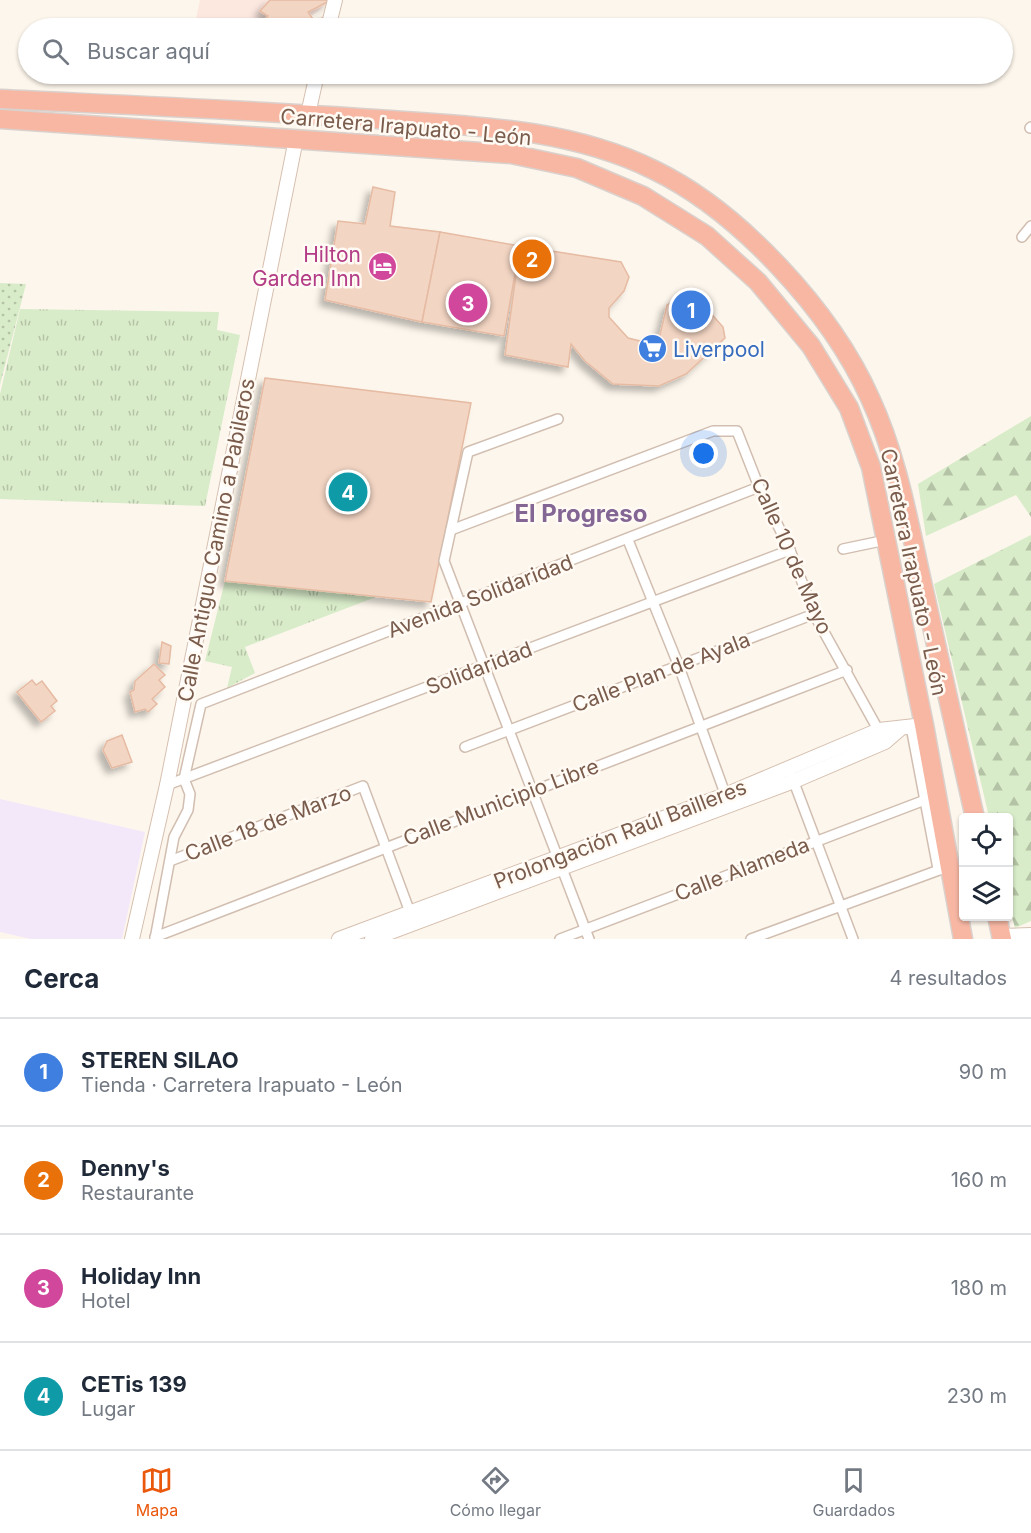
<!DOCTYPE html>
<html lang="es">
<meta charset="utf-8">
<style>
body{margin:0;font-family:Inter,sans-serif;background:#f6f6f7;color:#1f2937}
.controls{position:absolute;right:18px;bottom:18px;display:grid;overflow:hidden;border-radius:6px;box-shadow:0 2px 4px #0004}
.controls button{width:54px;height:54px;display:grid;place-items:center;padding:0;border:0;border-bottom:2px solid #e0e1e3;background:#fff;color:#1f2937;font:30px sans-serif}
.you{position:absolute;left:704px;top:454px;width:21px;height:21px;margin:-15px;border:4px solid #fff;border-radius:50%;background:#1a73e8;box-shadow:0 0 0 9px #1a73e833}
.badge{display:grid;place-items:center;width:39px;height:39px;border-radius:50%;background:#ea580c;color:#fff;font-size:20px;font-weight:700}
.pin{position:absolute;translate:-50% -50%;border:3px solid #fff;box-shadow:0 2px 6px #0006}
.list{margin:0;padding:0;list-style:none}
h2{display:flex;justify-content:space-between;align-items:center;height:78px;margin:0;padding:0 24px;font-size:26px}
h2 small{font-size:20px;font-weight:400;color:#747a83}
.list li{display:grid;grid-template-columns:39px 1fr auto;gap:18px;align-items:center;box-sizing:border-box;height:108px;padding:0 24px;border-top:2px solid #e0e1e3}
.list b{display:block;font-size:22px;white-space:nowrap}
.list p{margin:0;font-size:20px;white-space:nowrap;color:#747a83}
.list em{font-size:20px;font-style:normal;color:#747a83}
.icon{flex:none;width:33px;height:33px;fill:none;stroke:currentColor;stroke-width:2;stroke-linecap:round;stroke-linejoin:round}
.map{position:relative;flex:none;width:1031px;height:939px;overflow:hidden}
.search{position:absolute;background:#fff;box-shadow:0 2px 4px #0004;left:18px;right:18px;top:18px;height:66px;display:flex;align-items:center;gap:15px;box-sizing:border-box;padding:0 21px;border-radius:33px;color:#747a83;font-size:22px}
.sheet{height:510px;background:#fff}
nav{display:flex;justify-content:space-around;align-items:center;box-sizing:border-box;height:84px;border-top:2px solid #e0e1e3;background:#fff;font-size:16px;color:#747a83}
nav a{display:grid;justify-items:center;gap:3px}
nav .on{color:#ea580c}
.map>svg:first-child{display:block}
.commercial{fill:#fde8e0}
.education{fill:#f3e8fa}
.grass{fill:url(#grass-tufts)}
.forest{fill:url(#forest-firs)}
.park{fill:url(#park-dots)}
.building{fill:#f3d5c3;stroke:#e6bba3;stroke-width:1.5;filter:url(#shadow)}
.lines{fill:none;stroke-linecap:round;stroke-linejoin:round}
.street-casing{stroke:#d1beb0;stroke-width:12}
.secondary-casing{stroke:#d6c0b0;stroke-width:16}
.highway-casing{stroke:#dad1cd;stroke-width:21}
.street{stroke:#fff;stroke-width:9}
.secondary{stroke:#fff;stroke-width:14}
.highway{stroke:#f7b7a3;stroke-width:18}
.labels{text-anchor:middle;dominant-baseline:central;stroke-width:5;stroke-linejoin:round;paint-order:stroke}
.street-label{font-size:21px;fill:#7a5c4d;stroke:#fffaf3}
.hotel-label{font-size:21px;fill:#b23c85;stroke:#fffaf3;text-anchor:end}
.shop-label{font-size:21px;fill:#366cbe;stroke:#fffaf3;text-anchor:start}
.quarter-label{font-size:24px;font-weight:bold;fill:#846695;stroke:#fffaf3}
</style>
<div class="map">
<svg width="1031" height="939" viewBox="0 0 1031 939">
<defs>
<pattern id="grass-tufts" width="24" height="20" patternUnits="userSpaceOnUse" patternTransform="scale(1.5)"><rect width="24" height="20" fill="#d8ecc9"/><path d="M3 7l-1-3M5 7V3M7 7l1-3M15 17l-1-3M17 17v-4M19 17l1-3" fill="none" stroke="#b4c2a5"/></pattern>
<pattern id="forest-firs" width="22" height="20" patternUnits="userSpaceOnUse" patternTransform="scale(1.5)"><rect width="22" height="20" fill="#d8ecc9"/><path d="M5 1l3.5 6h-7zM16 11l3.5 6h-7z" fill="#b4c2a5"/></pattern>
<pattern id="park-dots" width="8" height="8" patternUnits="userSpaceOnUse" patternTransform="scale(1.5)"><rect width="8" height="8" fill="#d8ecc9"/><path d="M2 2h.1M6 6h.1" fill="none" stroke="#b4c2a5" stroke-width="1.8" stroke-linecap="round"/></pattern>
<filter id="shadow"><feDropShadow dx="-5.5" dy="5.5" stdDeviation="3" flood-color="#0004"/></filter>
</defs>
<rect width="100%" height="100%" fill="#fdf6ec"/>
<polygon class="commercial" points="200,0 333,0 295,28 194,28"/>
<polygon class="education" points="0,799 145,832 122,939 31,939 0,932"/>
<g class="grass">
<polygon points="20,309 219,312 217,330 240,335 205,506 0,499 0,394"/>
<polygon points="225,581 376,597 245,647 255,673 227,688 232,667 205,661"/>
</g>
<g class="forest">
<polygon points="1031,416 1031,517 1016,495 926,536 918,484"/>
<polygon points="1031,535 1031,921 1015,928 1008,902 1008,818 989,817 934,584"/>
</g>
<polygon class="park" points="0,283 26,284 0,385"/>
<g class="building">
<polygon points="270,0 331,0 308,12 315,22 329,14 326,28 259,28 268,16 260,11"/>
<polygon points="373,187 395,192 390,226 440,232 422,322 325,300 338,221 365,224"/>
<polygon points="440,232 520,246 504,336 422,322"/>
<polygon points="520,246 621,262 629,277 624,291 609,308 609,317 628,338 640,341 660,335 667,305 681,297 695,295 723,327 725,338 686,374 659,386 613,384 585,361 571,344 568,367 505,355"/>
<polygon points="265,378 471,403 431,602 225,581"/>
<polygon points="162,642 171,646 169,664 159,663"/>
<polygon points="154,664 165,675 159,680 165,687 152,699 157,704 148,712 145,709 135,712 130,692 134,690 135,681"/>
<polygon points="32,680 36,685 42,681 57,701 51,706 55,711 41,722 17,692"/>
<polygon points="122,735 132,762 112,768 103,750 107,741"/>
</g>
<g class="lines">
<defs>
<g id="street">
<polyline points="1030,128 1031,127"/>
<polyline points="1022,237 1031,226"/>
<polyline points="558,419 468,452 444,561 589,939"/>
<polyline points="451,530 713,431 737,431 759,487 790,550 814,614 880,733"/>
<polyline points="628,540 678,664 727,799"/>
<polyline points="843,549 886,540"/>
<polyline points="911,727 938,869"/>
<polyline points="465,747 814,614"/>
<polyline points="792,777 853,939"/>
<polyline points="167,785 790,550"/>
<polyline points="170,861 363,786 411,915"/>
<polyline points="155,937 847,670"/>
<polyline points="155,939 174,837 188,810 190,794 184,779 201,704 759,487"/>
<polyline points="560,939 925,800"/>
<polyline points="751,939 950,866"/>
</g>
<g id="secondary">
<polyline points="328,28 335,0"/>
<polyline points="308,114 317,74"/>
<polyline points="1001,936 1031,935"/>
<polyline points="132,939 167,785 296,139"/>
<polyline points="339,939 725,795 879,730 924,725"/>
<polyline points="372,939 794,781 885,742 900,729"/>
</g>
<g id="highway">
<path d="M0,99C125,105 251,110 376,119C470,126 567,127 654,170C739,211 831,311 870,398C897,456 908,519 922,582C940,660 957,739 975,818"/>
<polyline points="0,119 511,154 577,168 643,196 707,236 758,282 811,346 849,408 871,467 924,725 963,939"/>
<polyline points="997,916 1002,939"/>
</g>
</defs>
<use href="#street" class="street-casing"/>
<use href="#secondary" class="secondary-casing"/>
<use href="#highway" class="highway-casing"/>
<use href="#street" class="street"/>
<use href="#secondary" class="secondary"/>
<use href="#highway" class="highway"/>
</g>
<defs>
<symbol id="hotel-disc" viewBox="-11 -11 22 22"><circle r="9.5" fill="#d1479c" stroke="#fffaf3"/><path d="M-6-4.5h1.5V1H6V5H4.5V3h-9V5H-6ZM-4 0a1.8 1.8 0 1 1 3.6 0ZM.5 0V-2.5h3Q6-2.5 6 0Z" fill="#fff"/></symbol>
<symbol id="supermarket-disc" viewBox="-11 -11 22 22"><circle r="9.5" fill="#3f7fe0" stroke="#fffaf3"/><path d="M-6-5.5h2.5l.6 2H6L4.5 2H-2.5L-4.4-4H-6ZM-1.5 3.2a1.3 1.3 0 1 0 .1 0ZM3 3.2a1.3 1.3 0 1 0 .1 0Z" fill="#fff"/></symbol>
</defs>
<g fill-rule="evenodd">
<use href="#hotel-disc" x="366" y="250" width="33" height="33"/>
<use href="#supermarket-disc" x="636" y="332" width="33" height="33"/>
</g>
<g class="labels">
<g class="street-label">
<text transform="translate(406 127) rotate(5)">Carretera Irapuato - León</text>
<text transform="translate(216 540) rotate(-79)">Calle Antiguo Camino a Pabileros</text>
<text transform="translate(792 556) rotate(66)">Calle 10 de Mayo</text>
<text transform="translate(914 572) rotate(78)">Carretera Irapuato - León</text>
<text transform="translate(480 596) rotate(-21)">Avenida Solidaridad</text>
<text transform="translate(479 668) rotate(-21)">Solidaridad</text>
<text transform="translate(661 672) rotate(-21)">Calle Plan de Ayala</text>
<text transform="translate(501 802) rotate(-21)">Calle Municipio Libre</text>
<text transform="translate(268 823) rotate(-21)">Calle 18 de Marzo</text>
<text transform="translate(620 834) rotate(-21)">Prolongación Raúl Bailleres</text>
<text transform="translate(742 869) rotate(-21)">Calle Alameda</text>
</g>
<g class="hotel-label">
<text x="361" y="254">Hilton<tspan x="361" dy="24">Garden Inn</tspan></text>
</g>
<g class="shop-label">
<text x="673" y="349">Liverpool</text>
</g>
<g class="quarter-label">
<text x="581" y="513">El Progreso</text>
</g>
</g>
</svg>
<div class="controls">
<button><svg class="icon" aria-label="locate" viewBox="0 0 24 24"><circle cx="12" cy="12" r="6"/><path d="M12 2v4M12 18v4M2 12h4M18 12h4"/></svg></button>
<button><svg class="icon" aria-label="layers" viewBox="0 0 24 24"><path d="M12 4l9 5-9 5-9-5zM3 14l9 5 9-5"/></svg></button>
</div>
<div class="you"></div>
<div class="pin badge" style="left:691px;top:310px;background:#3f7fe0">1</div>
<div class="pin badge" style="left:532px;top:259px;background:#e8710a">2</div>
<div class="pin badge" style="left:468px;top:303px;background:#d1479c">3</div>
<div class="pin badge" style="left:348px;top:492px;background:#0f9aa8">4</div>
<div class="search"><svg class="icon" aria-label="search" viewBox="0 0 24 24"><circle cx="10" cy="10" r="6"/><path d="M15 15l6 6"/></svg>Buscar aquí</div>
</div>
<section class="sheet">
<h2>Cerca<small>4 resultados</small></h2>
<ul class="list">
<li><span class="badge" style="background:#3f7fe0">1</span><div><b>STEREN SILAO</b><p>Tienda · Carretera Irapuato - León</p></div><em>90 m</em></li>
<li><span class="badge" style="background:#e8710a">2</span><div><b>Denny's</b><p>Restaurante</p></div><em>160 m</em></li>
<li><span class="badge" style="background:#d1479c">3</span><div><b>Holiday Inn</b><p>Hotel</p></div><em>180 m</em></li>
<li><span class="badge" style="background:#0f9aa8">4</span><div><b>CETis 139</b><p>Lugar</p></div><em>230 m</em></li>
</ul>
</section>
<nav>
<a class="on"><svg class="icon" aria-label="map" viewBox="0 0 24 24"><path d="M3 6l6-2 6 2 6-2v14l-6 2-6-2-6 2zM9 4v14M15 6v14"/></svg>Mapa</a>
<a><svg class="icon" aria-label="directions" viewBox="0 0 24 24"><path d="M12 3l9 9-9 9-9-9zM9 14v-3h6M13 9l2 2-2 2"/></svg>Cómo llegar</a>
<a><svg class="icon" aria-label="saved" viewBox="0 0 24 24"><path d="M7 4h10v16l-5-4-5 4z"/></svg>Guardados</a>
</nav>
